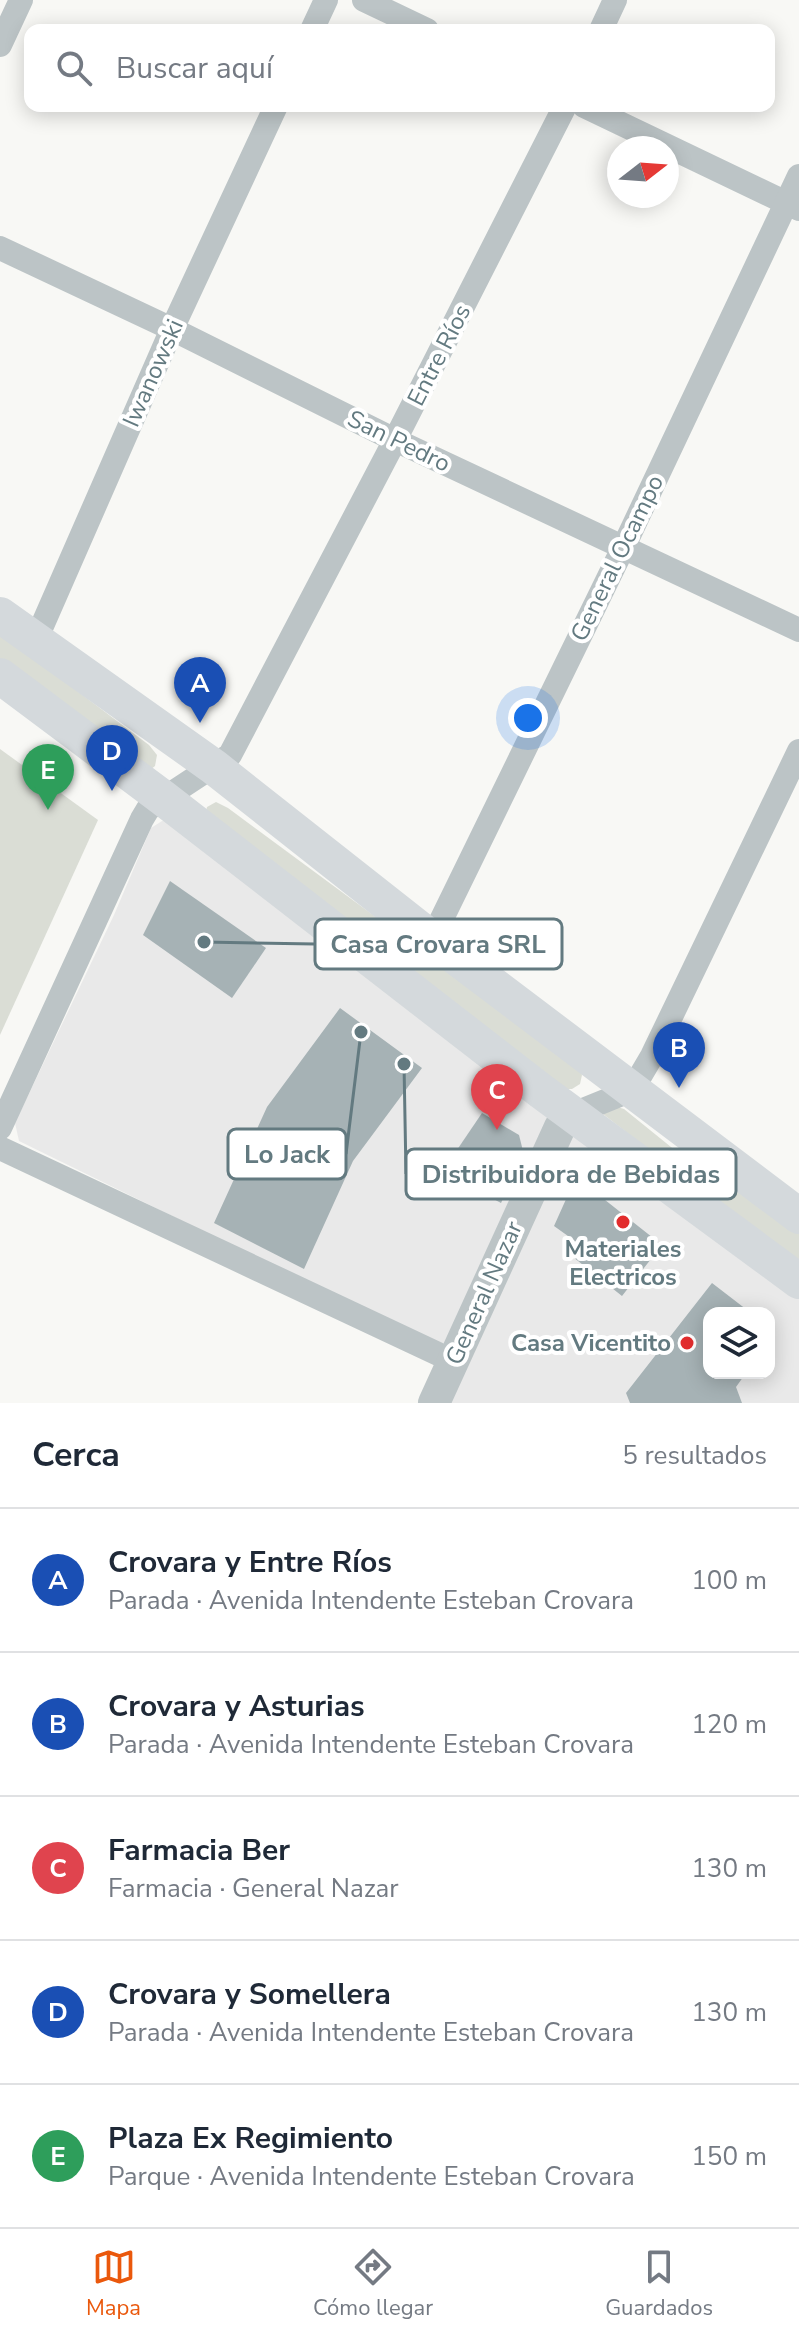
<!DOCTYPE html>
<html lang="es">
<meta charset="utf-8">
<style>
body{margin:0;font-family:"Nunito Sans",sans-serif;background:#f6f6f7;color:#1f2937}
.controls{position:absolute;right:24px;bottom:24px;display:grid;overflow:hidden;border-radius:16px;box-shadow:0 4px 20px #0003}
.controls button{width:72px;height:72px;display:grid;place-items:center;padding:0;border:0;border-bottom:2px solid #e0e1e3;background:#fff;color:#1f2937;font:40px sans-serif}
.compass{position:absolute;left:607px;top:136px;width:72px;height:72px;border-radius:50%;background:#fff;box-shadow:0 4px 20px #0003;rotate:73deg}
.you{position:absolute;left:528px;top:718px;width:28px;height:28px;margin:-20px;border:6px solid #fff;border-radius:50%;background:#1a73e8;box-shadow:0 0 0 12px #1a73e833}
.badge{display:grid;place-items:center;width:52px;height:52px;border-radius:50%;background:#ea580c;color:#fff;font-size:26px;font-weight:700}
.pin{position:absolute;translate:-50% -66px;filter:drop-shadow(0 2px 4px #0008)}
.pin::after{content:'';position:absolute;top:42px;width:28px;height:24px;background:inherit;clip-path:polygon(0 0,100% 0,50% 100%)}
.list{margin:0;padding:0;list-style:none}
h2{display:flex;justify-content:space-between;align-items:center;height:104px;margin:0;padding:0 32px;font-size:34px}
h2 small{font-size:26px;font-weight:400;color:#747a83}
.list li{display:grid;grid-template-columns:52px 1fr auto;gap:24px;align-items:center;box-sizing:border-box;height:144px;padding:0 32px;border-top:2px solid #e0e1e3}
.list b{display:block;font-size:30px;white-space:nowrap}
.list p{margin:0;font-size:26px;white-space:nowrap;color:#747a83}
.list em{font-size:26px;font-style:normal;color:#747a83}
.icon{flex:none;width:44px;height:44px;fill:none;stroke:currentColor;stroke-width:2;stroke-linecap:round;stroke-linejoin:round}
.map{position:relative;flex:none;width:799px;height:1403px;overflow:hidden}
.search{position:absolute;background:#fff;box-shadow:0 4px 20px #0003;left:24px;right:24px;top:24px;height:88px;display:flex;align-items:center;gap:20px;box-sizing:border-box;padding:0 28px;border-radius:16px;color:#747a83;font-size:30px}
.sheet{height:824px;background:#fff}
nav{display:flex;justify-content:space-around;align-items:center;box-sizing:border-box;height:112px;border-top:2px solid #e0e1e3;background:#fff;font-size:22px;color:#747a83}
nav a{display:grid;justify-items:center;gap:4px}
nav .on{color:#ea580c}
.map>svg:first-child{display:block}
.built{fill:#e9e9e9;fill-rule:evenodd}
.green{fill:#daddd5}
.building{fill:#a6b2b5}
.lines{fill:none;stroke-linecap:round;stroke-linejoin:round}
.minor{stroke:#bcc4c6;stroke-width:24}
.tertiary{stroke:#bcc4c6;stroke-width:32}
.secondary{stroke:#d4d9dc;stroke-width:36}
.poi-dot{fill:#e22c2d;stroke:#fff;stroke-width:3}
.labels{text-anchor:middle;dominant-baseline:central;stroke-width:8;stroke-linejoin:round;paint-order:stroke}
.street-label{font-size:24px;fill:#637a80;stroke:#fff}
.poi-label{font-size:24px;font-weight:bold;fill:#637a80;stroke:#fff}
.leader{fill:none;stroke:#637a80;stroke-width:3}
.callout-dot{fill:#637a80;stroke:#fff;stroke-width:3}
.callout{fill:#fff;stroke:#637a80;stroke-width:3}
.callout-label{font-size:26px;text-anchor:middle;font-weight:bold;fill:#637a80}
</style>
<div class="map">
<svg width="799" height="1403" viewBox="0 0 799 1403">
<rect width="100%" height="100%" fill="#f8f8f5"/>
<g class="built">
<polygon points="162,821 168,821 547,1115 548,1129 447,1343 434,1344 19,1141 15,1123 114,915 151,828"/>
<path d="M576,1135L799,1297V1403H448L570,1137ZM709,1313H769V1373H709Z"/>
</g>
<g class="green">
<polygon points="0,633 149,745 157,755 155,766 150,770 0,667"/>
<polygon points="0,749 98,820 0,1035"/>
<polygon points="216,802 228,808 579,1067 582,1075 580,1084 572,1089 563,1089 204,819 207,807"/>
<polygon points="614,1106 624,1109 692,1164 726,1177 799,1229 799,1266 603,1114"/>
</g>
<g class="building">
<polygon points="170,881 266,948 232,998 143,935"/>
<polygon points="340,1008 422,1068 353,1161 304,1269 214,1223 267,1107"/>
<polygon points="482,1113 519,1135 524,1155 501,1203 442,1172"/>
<polygon points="576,1177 662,1245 622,1296 573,1257 582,1246 554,1226"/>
<polygon points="712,1283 751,1313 709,1313 709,1373 746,1373 736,1387 742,1403 630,1403 626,1393"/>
</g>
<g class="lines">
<g class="minor">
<polyline points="364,0 427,30"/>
<polyline points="312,30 326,0"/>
<polyline points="601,30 615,0"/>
<polyline points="0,45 21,0"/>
<polyline points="584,106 799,209"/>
<polyline points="0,248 172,329 395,440 799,630"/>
<polyline points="35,642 172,329 276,106"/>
<polyline points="432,939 624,546 799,176"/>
<polyline points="573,1114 632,1090 652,1056 799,751"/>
<polyline points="0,1128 142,819 148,809 230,755 395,440 565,106"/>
<polyline points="0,1148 453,1361"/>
</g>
<polyline class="tertiary" points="434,1403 560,1127 573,1114"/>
<g class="secondary">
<polyline points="0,615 214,767 432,939 799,1216"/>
<polyline points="0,676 163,798 541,1091 799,1281"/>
</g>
</g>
<g class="poi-dot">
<circle cx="623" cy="1222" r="8"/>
<circle cx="687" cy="1343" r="8"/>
</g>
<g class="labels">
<g class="street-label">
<text transform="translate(439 355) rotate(-63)">Entre Ríos</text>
<text transform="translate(153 373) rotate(-66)">Iwanowski</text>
<text transform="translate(399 441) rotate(26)">San Pedro</text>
<text transform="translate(617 558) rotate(-64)">General Ocampo</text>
<text transform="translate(484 1293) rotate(-66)">General Nazar</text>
</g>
<g class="poi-label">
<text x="623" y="1249">Materiales<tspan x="623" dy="28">Electricos</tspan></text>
<text x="671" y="1343" text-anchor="end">Casa Vicentito</text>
</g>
</g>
<path class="leader" d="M204 942L315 944M361 1032L346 1154M404 1064L406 1174"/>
<g class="callout-dot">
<circle cx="204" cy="942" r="8"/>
<circle cx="361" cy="1032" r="8"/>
<circle cx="404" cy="1064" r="8"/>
</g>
<g class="callout">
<rect x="315" y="919" width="247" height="50" rx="8"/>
<rect x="228" y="1129" width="118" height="50" rx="8"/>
<rect x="406" y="1149" width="330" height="50" rx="8"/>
</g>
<g class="callout-label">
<text x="438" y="953">Casa Crovara SRL</text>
<text x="287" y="1163">Lo Jack</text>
<text x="571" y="1183">Distribuidora de Bebidas</text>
</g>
</svg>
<div class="controls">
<button><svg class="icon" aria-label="layers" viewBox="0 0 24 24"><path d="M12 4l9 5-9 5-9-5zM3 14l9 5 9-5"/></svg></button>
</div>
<svg class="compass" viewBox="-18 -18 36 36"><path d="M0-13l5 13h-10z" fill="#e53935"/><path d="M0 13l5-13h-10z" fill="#747a83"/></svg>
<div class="you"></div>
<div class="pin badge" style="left:200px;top:723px;background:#1a4fb4">A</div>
<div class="pin badge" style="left:679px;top:1088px;background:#1a4fb4">B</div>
<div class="pin badge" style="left:497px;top:1130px;background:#e0444e">C</div>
<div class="pin badge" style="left:112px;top:791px;background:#1a4fb4">D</div>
<div class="pin badge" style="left:48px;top:810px;background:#2e9e5b">E</div>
<div class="search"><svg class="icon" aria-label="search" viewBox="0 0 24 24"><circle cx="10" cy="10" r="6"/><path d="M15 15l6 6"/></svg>Buscar aquí</div>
</div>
<section class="sheet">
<h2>Cerca<small>5 resultados</small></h2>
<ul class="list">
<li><span class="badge" style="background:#1a4fb4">A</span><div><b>Crovara y Entre Ríos</b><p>Parada · Avenida Intendente Esteban Crovara</p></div><em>100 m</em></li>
<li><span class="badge" style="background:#1a4fb4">B</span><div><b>Crovara y Asturias</b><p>Parada · Avenida Intendente Esteban Crovara</p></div><em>120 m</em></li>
<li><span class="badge" style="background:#e0444e">C</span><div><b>Farmacia Ber</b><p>Farmacia · General Nazar</p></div><em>130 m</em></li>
<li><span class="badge" style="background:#1a4fb4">D</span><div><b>Crovara y Somellera</b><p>Parada · Avenida Intendente Esteban Crovara</p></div><em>130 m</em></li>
<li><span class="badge" style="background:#2e9e5b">E</span><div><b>Plaza Ex Regimiento</b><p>Parque · Avenida Intendente Esteban Crovara</p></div><em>150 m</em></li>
</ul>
</section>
<nav>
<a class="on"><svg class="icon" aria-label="map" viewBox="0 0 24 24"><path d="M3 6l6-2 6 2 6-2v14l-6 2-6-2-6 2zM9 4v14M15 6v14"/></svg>Mapa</a>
<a><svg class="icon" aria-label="directions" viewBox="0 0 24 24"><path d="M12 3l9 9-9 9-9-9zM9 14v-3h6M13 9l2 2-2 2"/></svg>Cómo llegar</a>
<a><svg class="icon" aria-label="saved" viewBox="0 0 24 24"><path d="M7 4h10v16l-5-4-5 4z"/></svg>Guardados</a>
</nav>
